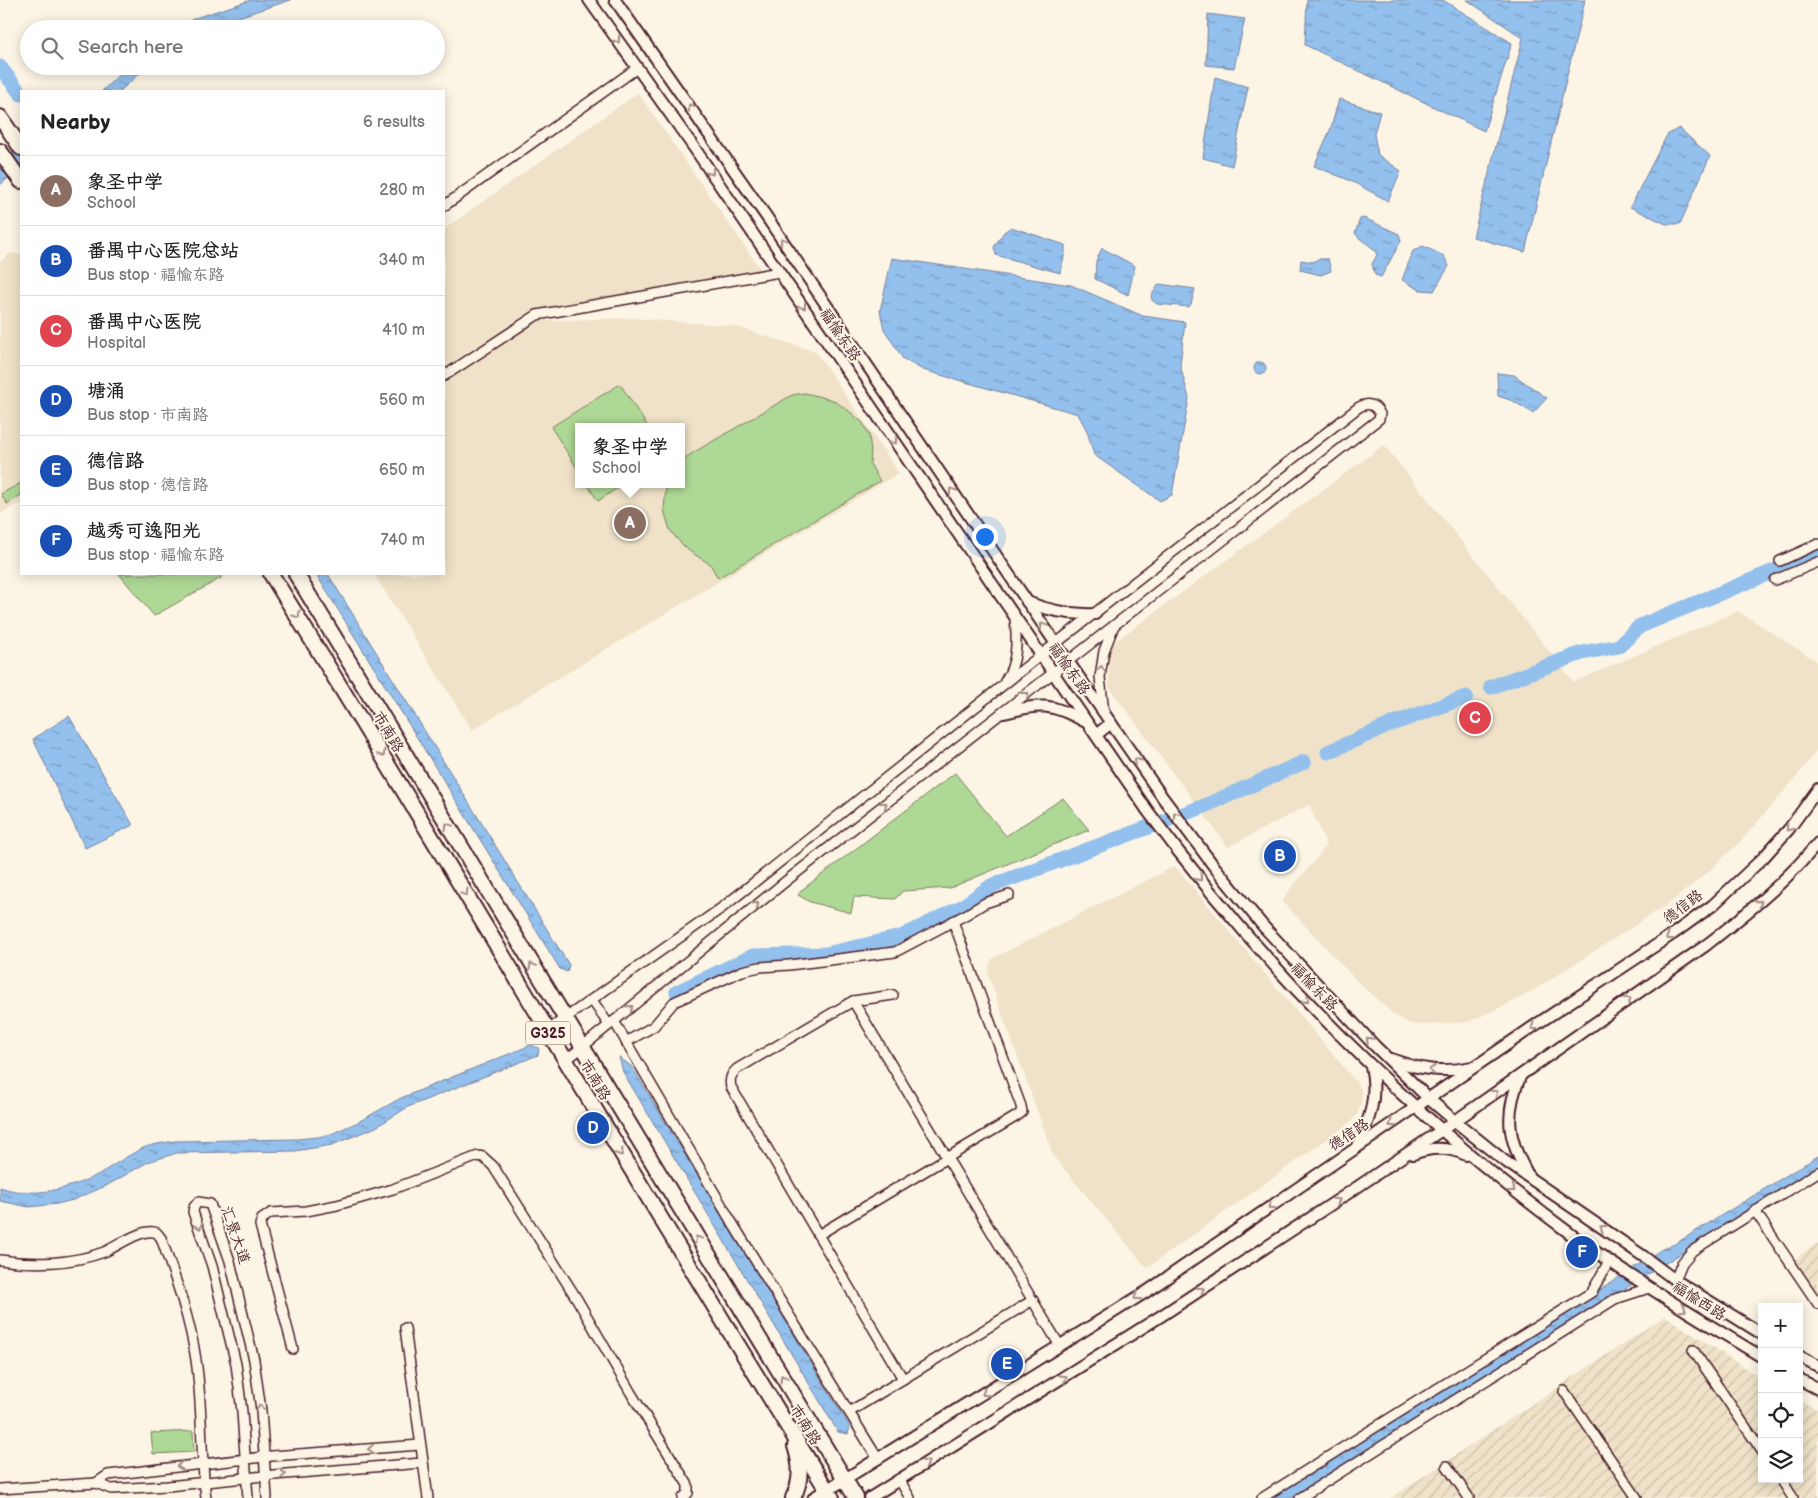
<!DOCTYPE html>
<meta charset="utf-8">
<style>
body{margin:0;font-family:"Balsamiq Sans","LXGW WenKai TC",sans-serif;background:#f2f2f2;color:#222}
.controls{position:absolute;right:15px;bottom:15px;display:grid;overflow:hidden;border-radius:0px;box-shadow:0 2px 12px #0003}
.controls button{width:45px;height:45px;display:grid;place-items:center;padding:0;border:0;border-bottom:1px solid #e0e0e0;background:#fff;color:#222;font:25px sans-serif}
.you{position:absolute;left:984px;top:536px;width:18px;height:18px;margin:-12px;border:4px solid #fff;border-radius:50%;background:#1a73e8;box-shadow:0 0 0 8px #1a73e833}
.badge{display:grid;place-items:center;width:32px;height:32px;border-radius:50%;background:#0b8043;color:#fff;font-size:16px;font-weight:700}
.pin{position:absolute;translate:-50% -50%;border:2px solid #fff;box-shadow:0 1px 5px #0006}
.popup{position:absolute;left:575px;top:423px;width:110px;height:65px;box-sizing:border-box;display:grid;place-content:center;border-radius:0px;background:#fff;filter:drop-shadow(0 1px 4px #0005);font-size:16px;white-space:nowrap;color:#767676}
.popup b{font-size:19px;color:#222}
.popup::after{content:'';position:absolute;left:50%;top:100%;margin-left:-10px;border:10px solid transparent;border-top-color:#fff}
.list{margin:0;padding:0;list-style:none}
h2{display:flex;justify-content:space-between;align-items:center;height:65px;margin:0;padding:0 20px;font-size:21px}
h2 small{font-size:16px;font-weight:400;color:#767676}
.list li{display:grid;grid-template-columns:32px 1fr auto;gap:15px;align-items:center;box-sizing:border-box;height:70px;padding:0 20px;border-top:1px solid #e0e0e0}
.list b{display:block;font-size:19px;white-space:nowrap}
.list p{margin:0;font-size:16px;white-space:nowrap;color:#767676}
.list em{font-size:16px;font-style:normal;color:#767676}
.icon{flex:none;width:28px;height:28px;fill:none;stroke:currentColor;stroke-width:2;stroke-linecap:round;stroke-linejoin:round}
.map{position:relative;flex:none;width:1818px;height:1498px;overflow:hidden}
.search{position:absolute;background:#fff;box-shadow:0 2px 12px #0003;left:20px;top:20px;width:425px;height:55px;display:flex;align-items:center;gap:12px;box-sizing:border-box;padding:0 18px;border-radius:28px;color:#767676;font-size:19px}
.panel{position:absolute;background:#fff;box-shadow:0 2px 12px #0003;left:20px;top:90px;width:425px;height:485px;border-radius:0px}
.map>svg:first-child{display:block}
.built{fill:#efe2c8;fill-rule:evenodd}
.industrial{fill:url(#industrial-furrows)}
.grass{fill:#aed895;stroke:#7c7c60}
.water{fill:url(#water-ripples);stroke:#76809f}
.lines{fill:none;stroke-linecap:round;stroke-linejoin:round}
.river{stroke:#93c0ed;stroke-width:15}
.minor-casing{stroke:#4a1f2b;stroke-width:12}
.tertiary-casing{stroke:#4a1f2b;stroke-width:14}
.secondary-casing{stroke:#4a1f2b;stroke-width:15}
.trunk-casing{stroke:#4a1f2b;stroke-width:18}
.minor{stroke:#fcf5e5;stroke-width:9}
.tertiary{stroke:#fcf5e5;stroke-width:10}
.secondary{stroke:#fcf5e5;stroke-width:11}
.trunk{stroke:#fcf5e5;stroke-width:14}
.oneway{stroke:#a38a88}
.labels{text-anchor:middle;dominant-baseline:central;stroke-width:4;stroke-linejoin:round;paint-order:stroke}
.shield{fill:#fcf5e5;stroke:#7f5f63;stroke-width:1}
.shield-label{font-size:14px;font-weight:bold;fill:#4a1f2b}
.street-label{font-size:15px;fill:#4a1f2b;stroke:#fcf5e5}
</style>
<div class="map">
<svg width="1818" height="1498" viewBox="0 0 1818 1498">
<defs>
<pattern id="industrial-furrows" width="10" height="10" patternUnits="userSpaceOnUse" patternTransform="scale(1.25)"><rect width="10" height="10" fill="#efe2c8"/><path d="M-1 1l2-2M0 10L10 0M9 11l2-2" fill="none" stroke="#cec1ac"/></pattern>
<pattern id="water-ripples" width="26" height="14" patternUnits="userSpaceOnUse" patternTransform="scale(1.25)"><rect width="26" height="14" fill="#93c0ed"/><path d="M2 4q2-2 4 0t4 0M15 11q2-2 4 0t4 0" fill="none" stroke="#7a9bc0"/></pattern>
</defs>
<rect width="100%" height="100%" fill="#fcf5e5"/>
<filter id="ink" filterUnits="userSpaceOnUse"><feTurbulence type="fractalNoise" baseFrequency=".02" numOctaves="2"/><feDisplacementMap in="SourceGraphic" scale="10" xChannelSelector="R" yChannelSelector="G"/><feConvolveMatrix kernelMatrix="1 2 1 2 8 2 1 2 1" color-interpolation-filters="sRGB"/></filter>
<g filter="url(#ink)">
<g class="built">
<polygon points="638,93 761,270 531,311 444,368 444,229"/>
<polygon points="10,253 21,255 21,505 19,503 0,514 0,262"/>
<path d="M632,318L734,326L816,352L899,473L472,730L374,574H444V379L533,321ZM579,427H681V484H579Z"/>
<polygon points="1384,445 1574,682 1738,611 1818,662 1818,748 1803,769 1742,840 1709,871 1671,902 1542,985 1511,1003 1468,1022 1423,1025 1411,1024 1394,1015 1355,979 1283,902 1284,897 1321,853 1325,846 1325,841 1309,805 1228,847 1109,687 1109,646"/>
<polygon points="1175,866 1361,1088 1362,1100 1358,1113 1351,1122 1147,1268 1054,1157 988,975 989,967 992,959"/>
</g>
<g class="industrial">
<polygon points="1818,1243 1818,1296 1793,1260"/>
<polygon points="1665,1316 1762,1379 1762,1479 1799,1479 1799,1400 1818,1410 1818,1498 1391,1498"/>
</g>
<g class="grass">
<polygon points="620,384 648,427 579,427 579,471 551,427"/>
<polygon points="805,393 833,400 849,411 863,423 869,435 871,451 870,464 880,481 718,578 710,564 689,551 677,539 670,530 664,510 666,488 668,484 681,484 681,462 691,454 792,395"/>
<polygon points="21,483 21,495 7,504 1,494"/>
<polygon points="587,484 624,484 598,501"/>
<polygon points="119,574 221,574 221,578 154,616"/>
<polygon points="955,773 1006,836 1063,798 1089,830 950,888 903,891 895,899 854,897 851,913 810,902 798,895 803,889"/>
<polygon points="193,1431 194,1452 153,1454 151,1433"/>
</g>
<g class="water">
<polygon points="251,0 291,0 201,29 175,29 195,18"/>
<polygon points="1307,0 1443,0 1512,43 1484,131 1305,45"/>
<polygon points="1467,0 1585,0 1525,252 1473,237 1523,38"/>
<polygon points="1208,14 1245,19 1234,68 1206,65"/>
<polygon points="128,66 148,66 120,91 102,91"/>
<polygon points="1215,77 1248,87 1232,166 1203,158"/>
<polygon points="1339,99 1380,112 1374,134 1378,155 1401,171 1388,201 1351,181 1314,166 1331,128"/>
<polygon points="1679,128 1710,156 1680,224 1666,224 1630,207 1667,135"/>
<polygon points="21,146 21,167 0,185 0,161"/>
<path d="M1364,218L1399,234L1401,241L1381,277L1375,275L1372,264L1377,255C1372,243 1361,243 1355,233L1360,219Z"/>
<polygon points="1011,227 1065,245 1065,253 1060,273 996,255 994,247 1004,232"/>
<polygon points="1423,246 1444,256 1449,266 1434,291 1420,290 1402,280 1413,251"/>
<polygon points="1102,248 1135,266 1128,295 1095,279 1096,261"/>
<polygon points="892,258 1071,285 1143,316 1185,322 1180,365 1189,398 1172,495 1160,501 1094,455 1087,431 1078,414 923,370 903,359 884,329 880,311"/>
<polygon points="1318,259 1328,259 1331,271 1321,275 1300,270 1301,260 1313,262"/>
<polygon points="1159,284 1195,289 1191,304 1189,307 1157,304 1152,300 1151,296"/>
<circle cx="1260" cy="368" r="6"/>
<polygon points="1497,373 1514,375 1547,398 1533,413 1513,401 1498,396"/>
<polygon points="316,574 328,574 569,965 567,972 560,969"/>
<polygon points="69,716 133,825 85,848 33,739"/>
<path d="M531,1045L539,1048L538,1055L408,1107L376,1127L332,1145L295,1151L177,1153L148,1162L106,1186L73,1200L57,1204L29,1207L0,1201V1187C33,1199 71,1189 101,1173C114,1165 127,1156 141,1149C152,1144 164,1143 175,1141L297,1139L318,1137L331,1134L358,1122L401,1098Z"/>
<polygon points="619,1057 632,1067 837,1406 850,1427 848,1434 838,1432 623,1072"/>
<polygon points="1818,1156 1818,1167 1293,1498 1272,1498 1510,1349 1662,1249 1675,1244"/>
</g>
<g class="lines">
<g class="river">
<polyline points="0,67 21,94"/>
<polyline points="1491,687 1582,653 1619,646 1640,626 1818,553"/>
<polyline points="1328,752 1392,724 1466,697"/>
<polyline points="677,992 753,956 826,954 901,937 960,908 991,886 1202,807 1304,762"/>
</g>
<defs>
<g id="minor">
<polyline points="444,206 637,68"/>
<polyline points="444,376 537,315 779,272"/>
<polyline points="1780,561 1818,544"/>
<polyline points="1775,580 1818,562"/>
<path d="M1005,681C1018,662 1017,640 1015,618"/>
<polyline points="1104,713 1100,677 1104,651 1113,628"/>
<path d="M893,995L853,1001L737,1069C731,1074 729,1079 731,1087L903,1379"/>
<polyline points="592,1000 609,1025"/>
<polyline points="853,1001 1060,1346"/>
<polyline points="614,1021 728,1216 878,1459"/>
<path d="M547,1031L723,907L1041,655L1359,407C1369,402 1375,405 1380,414L1379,419L786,881L565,1061"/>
<polyline points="626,1042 654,1026 674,1002 742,971 760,967 789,965 895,952 967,914 985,903 1009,895"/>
<polyline points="1755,1211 1818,1304"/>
<polyline points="818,1235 1017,1116 1022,1112 1021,1106 953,921"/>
<path d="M0,1260C33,1265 72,1264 104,1252C118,1246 143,1227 157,1233L161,1238C175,1277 190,1318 196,1360C203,1406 200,1452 206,1498"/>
<polyline points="1675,1280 1682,1263 1692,1251 1818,1172"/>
<polyline points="405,1328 428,1498"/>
<polyline points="293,1349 260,1225 262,1219 271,1213 306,1211 337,1205 393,1189 478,1156 483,1157 493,1166 577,1299 631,1393 688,1485 688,1493 683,1498"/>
<polyline points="1693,1350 1762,1451"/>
<polyline points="1564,1391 1637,1498"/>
<polyline points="849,1412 1033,1300"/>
<polyline points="1447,1466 1469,1498"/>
<polyline points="899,1479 910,1498"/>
<polyline points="1781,1479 1793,1498"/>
<polyline points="96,1483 108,1475 272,1456 420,1445"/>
<polyline points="0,1489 96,1483 111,1489 168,1486 274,1475 422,1463"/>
<polyline points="248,1498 242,1412 236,1364 212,1266 193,1212 194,1207 198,1202 210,1204 230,1261 254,1360 261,1410 267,1498"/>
<polyline points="1262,1498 1592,1292 1609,1261"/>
<polyline points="1300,1498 1615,1299 1649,1288"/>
</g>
<g id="tertiary">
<path d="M589,0L695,149L1147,810C1268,974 1412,1117 1576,1238C1636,1281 1699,1319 1762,1357"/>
<polyline points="615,0 768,219 1056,644 1163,798 1213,865 1263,926 1374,1045 1429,1099 1455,1121 1502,1159 1643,1256 1675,1280 1762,1334"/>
<path d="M1027,602C1049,611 1071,615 1095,614"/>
<path d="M1004,713C1041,704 1049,702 1084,721"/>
<polyline points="1096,735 1111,723"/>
<path d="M1391,1059C1420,1070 1441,1073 1472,1067"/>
<path d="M1520,1077C1504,1115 1508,1140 1528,1175"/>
<path d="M1356,1148C1370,1120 1378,1097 1371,1066"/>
<path d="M1413,1154C1431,1147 1449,1147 1466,1155"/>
<polyline points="1799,1356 1818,1366"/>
<polyline points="1799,1379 1818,1389"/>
<polyline points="845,1479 1146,1292 1540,1022 1673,934 1713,905 1763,858 1789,829 1818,789"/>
<path d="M870,1498L1161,1316L1344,1196L1455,1121L1705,946C1745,915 1785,883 1818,843"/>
</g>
<polyline id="secondary" points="814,1498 845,1479"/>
<g id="trunk">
<polyline points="0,117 21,148"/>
<polyline points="0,151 21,181"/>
<path d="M271,574C461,880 641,1192 832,1498"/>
<polyline points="296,574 856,1498"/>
<path d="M793,1498C802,1480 801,1465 795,1446"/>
</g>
</defs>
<use href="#minor" class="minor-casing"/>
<use href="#tertiary" class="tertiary-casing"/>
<use href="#secondary" class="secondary-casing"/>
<use href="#trunk" class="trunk-casing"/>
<use href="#minor" class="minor"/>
<use href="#tertiary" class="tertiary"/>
<use href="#secondary" class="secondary"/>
<use href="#trunk" class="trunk"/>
</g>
<defs><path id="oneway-chevron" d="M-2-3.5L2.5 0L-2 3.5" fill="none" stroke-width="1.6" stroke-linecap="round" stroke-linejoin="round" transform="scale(1.25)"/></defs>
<g class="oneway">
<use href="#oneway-chevron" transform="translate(617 40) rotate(55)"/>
<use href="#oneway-chevron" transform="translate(691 107) rotate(-125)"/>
<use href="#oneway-chevron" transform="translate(711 172) rotate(55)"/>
<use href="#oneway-chevron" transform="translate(783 241) rotate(-124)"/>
<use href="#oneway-chevron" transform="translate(803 306) rotate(56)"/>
<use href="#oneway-chevron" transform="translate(894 441) rotate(56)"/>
<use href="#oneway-chevron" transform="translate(952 491) rotate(-124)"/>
<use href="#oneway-chevron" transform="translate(297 615) rotate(58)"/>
<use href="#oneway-chevron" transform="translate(1043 626) rotate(-124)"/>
<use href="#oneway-chevron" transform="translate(1101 669) rotate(-83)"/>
<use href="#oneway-chevron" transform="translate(1026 695) rotate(-38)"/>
<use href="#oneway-chevron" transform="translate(382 754) rotate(59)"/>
<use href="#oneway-chevron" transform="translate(1137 761) rotate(-125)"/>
<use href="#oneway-chevron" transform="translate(884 805) rotate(-38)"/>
<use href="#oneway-chevron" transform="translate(1176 815) rotate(-127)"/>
<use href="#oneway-chevron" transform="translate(448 826) rotate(-121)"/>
<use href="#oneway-chevron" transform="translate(1789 828) rotate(129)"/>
<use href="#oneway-chevron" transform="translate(1199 878) rotate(51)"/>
<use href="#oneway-chevron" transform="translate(465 893) rotate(59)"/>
<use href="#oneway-chevron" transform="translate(1759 903) rotate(-40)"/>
<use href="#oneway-chevron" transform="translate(756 905) rotate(-39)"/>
<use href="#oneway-chevron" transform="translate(1669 937) rotate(147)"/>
<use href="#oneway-chevron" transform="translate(532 966) rotate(-121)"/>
<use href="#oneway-chevron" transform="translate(1306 1000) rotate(46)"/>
<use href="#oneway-chevron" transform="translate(1628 1000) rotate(-35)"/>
<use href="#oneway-chevron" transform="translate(630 1008) rotate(-39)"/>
<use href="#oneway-chevron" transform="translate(1534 1027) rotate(145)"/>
<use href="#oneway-chevron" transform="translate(1369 1040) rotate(-134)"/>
<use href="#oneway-chevron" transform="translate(1432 1070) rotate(-175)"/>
<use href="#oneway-chevron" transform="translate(1495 1093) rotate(-35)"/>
<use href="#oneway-chevron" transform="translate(1392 1124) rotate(145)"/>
<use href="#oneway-chevron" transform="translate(620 1153) rotate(59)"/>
<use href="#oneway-chevron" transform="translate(1512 1189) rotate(38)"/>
<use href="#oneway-chevron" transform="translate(1337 1201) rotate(-33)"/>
<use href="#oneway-chevron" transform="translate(1271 1206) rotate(145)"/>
<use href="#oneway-chevron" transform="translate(199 1226) rotate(69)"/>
<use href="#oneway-chevron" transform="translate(1603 1228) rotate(-146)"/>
<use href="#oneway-chevron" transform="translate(698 1239) rotate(-121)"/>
<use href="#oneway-chevron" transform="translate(1201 1290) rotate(-33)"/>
<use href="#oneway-chevron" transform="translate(1137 1297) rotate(147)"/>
<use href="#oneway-chevron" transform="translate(1683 1309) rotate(32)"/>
<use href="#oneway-chevron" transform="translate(783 1378) rotate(-121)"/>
<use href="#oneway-chevron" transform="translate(1064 1378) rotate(-32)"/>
<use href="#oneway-chevron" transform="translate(985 1393) rotate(148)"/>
<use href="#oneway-chevron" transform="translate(260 1408) rotate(-96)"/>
<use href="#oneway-chevron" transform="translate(371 1449) rotate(176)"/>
<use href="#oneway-chevron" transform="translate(926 1463) rotate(-31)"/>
<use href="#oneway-chevron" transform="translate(180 1466) rotate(174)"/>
<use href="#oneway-chevron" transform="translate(283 1474) rotate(-5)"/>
</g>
</g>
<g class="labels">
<rect class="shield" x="525.5" y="1021.5" width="45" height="23" rx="4"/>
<g class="shield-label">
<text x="548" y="1033">G325</text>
</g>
<g class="street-label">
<text transform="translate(840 335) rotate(56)">福愉东路</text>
<text transform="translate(1069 669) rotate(55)">福愉东路</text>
<text transform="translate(388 732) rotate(59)">市南路</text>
<text transform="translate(1683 907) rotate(-37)">德信路</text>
<text transform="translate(1314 987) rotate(46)">福愉东路</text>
<text transform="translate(595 1080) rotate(59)">市南路</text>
<text transform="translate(1349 1135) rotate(-34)">德信路</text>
<text transform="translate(235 1235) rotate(71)">汇景大道</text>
<text transform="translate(1699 1301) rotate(32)">福愉西路</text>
<text transform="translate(805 1425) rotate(58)">市南路</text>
</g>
</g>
</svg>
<div class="controls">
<button>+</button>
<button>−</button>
<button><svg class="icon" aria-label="locate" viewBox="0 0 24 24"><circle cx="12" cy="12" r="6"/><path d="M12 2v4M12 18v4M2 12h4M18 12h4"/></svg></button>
<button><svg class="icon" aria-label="layers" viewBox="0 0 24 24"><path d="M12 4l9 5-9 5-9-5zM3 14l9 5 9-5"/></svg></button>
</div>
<div class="you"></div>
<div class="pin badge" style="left:630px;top:523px;background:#8d6e63">A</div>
<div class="popup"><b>象圣中学</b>School</div>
<div class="pin badge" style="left:1280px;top:856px;background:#1a4fb4">B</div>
<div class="pin badge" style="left:1475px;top:718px;background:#e0444e">C</div>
<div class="pin badge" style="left:593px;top:1128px;background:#1a4fb4">D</div>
<div class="pin badge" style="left:1007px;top:1364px;background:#1a4fb4">E</div>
<div class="pin badge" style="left:1582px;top:1252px;background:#1a4fb4">F</div>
<div class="search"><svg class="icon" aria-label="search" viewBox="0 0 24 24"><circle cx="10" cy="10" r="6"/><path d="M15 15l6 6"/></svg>Search here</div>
<section class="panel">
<h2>Nearby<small>6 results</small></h2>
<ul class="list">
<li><span class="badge" style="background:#8d6e63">A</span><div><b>象圣中学</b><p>School</p></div><em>280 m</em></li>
<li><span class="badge" style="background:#1a4fb4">B</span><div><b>番禺中心医院总站</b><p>Bus stop · 福愉东路</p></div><em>340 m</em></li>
<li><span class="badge" style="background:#e0444e">C</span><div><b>番禺中心医院</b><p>Hospital</p></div><em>410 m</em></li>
<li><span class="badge" style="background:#1a4fb4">D</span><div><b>塘涌</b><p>Bus stop · 市南路</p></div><em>560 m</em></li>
<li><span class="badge" style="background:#1a4fb4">E</span><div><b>德信路</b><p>Bus stop · 德信路</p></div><em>650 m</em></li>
<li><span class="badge" style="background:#1a4fb4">F</span><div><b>越秀可逸阳光</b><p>Bus stop · 福愉东路</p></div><em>740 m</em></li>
</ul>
</section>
</div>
